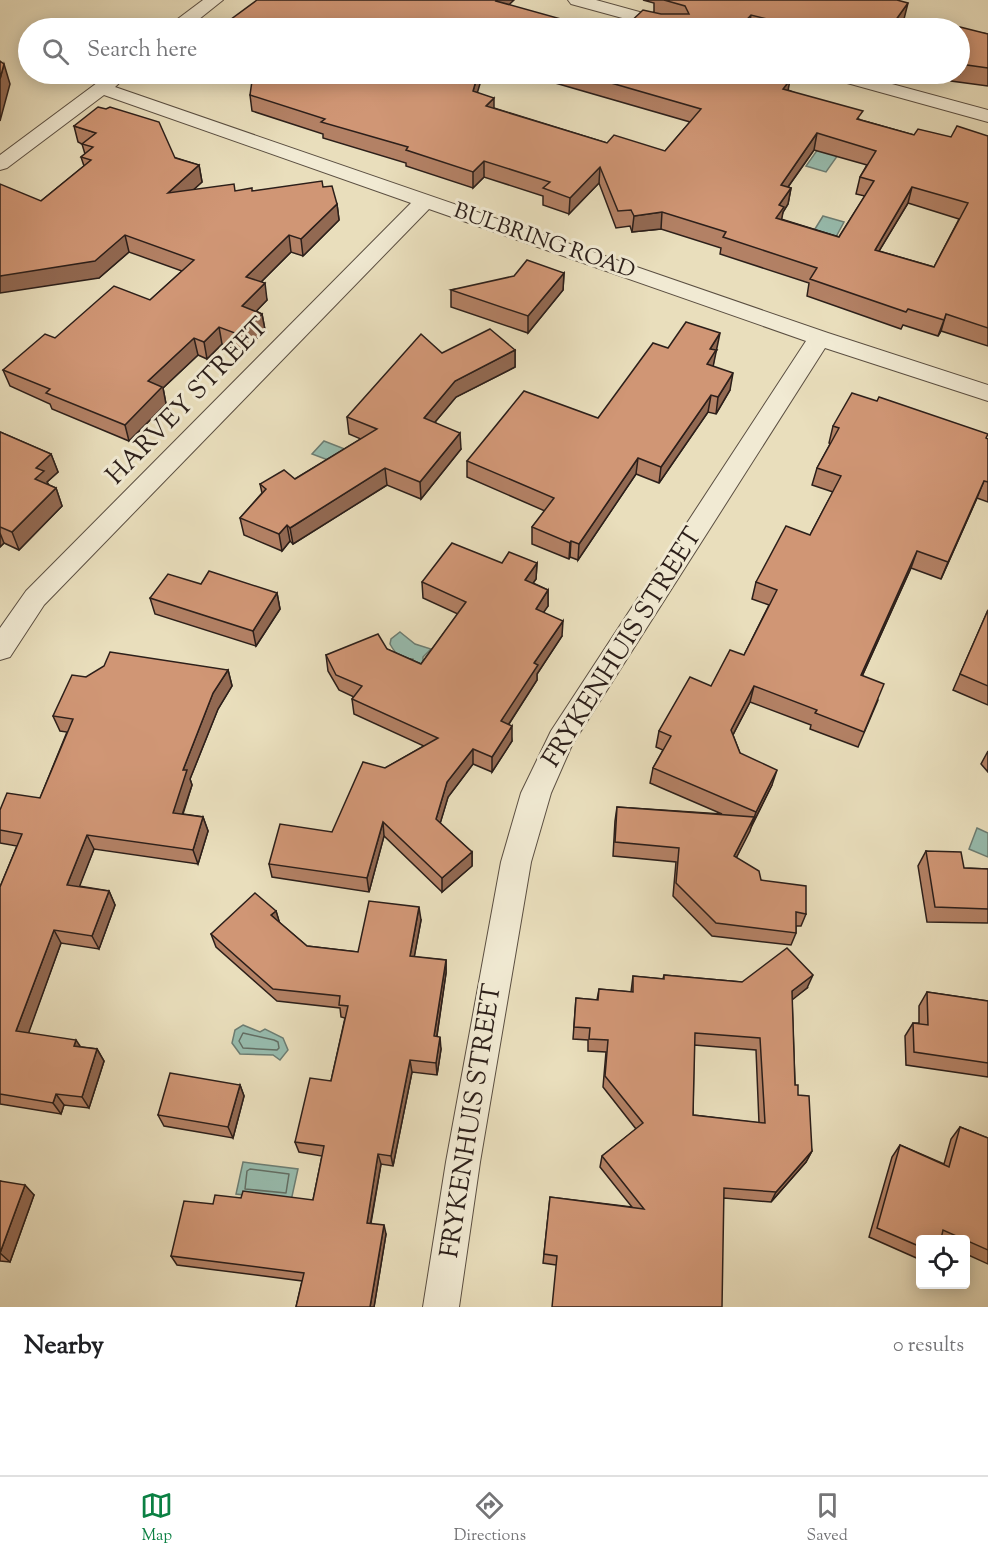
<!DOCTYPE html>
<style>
body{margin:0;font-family:"Sorts Mill Goudy",serif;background:#f6f6f6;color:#202124}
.controls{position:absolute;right:18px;bottom:18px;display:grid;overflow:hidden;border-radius:6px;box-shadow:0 3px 15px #0003}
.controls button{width:54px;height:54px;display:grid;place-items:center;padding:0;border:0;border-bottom:2px solid #e0e0e0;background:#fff;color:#202124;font:30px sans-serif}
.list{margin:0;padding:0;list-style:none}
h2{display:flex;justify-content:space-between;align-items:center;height:78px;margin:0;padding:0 24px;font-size:26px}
h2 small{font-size:20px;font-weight:400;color:#757577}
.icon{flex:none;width:33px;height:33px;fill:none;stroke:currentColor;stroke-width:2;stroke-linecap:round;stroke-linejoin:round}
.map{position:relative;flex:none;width:988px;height:1307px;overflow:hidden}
.search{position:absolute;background:#fff;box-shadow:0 3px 15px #0003;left:18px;right:18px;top:18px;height:66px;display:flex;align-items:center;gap:15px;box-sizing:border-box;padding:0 21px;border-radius:33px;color:#757577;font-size:22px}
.sheet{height:168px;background:#fff}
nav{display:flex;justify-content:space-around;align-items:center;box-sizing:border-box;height:84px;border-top:2px solid #e0e0e0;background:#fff;font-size:16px;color:#757577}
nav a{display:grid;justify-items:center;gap:3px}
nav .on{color:#0b8043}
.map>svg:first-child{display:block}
.water{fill:#97bcae;stroke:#6c7d73;stroke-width:1.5}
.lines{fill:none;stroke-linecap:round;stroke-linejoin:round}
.shore{stroke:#626e64;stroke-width:1.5}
.street-casing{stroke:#5b4f42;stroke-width:2}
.street{fill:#f1ead3;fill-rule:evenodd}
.wall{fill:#b38165;stroke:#2c1f1a;stroke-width:1.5;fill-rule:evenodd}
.shaded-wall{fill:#926952;stroke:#2c1f1a;stroke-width:1.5}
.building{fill:#d09675;stroke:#2c1f1a;stroke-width:1.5;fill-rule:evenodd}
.labels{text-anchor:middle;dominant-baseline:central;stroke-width:6;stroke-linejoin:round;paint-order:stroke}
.far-street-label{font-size:22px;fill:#2c1f1a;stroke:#f1ead3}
.street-label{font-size:26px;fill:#2c1f1a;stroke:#f1ead3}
</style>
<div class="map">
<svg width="988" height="1307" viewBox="0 0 988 1307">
<rect width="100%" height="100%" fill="#e9debc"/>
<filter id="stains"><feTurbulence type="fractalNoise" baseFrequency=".00333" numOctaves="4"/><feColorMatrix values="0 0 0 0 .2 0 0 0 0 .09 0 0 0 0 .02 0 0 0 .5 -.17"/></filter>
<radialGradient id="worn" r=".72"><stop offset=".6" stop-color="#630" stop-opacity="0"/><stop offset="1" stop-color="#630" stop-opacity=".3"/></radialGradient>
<g class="water">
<polygon points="818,149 838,155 826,172 806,166"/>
<polygon points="823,216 844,222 830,248 810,237"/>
<polygon points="324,441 355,453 344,466 312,454"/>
<path d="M400,632L415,644L431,649L423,657V665L414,667L413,659C401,659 396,655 390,644L391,639Z"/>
<polygon points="977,828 988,833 988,857 969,849"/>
<polygon points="243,1025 260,1032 265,1029 283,1038 288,1050 280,1060 273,1055 240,1054 232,1043 235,1030"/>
<polygon points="243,1162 298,1169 291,1201 236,1194"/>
</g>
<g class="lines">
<g class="shore">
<polygon points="243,1033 274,1040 278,1042 279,1048 277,1050 243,1048 239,1041"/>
<polygon points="250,1169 289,1174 286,1193 245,1189 247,1171"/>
</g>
<defs>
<g id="street">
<polygon points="203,0 223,0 188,28 168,28 171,24"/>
<polygon points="568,0 596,0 683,24 686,28 659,28 571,4"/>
<polygon points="109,74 129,74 115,87 828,333 988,385 988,401 825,348 572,745 551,793 531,862 480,1162 459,1307 423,1307 446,1162 501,862 521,793 551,731 806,341 429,209 44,605 10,657 0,660 0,628 26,591 411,203 104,95 7,168 0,170 0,155"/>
<polygon points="827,74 855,74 988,110 988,122 829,78"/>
</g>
</defs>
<use href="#street" class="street-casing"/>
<use href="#street" class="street"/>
</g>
<g class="wall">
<polygon points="643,0 897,0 904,19 898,28 624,28 654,12 654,3"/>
<polygon points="960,29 988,34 988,86 951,81 950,77 935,77 936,74 960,74"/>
<polygon points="175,74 245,74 177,80"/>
<path d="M524,74H768L788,90L861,120L914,135L951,137L988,136V346L941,331L938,336L903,325L901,329L807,296L809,283L720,254L721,248L661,229L632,232L630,226L616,228L599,183L569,214L543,205V196L484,177L473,188L406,166V163L323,138V134L252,111L250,95L477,92L494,108L607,143L665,151L690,122ZM814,150L867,165L860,177L856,194L865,196L839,237L781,219L783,212L788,204L791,188L788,187ZM908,203L959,219L934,267L879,251Z"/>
<polygon points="74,126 199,165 202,182 193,190 252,191 323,187 337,204 339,220 303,256 291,252 261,282 267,300 256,311 262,314 265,330 243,352 222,344 207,359 198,355 163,388 166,404 129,441 52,409 50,404 10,386 3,370 55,338 150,300 182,271 129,252 99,278 41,201 84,166 81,157 85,154 82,144 78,142"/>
<polygon points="564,273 563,290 528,333 451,307 451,290"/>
<polygon points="668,348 717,350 715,353 713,366 730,390 716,414 708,412 659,483 636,474 578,560 570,557 569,559 532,544 532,527 545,511 467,477 467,461 598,418"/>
<polygon points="515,350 515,367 456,397 435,422 461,449 421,499 387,485 293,544 290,541 282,551 244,535 240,518 262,493 260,484 295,479 361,439 349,434 347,417 442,353"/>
<polygon points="833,426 988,439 988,502 977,498 941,579 911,568 862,676 878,700 858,747 810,729 811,725 750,702 733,735 740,753 772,785 736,858 761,880 806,914 801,926 796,926 796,933 791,945 712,936 673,896 676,862 613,856 615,821 617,807 722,814 650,783 653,768 663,750 656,747 659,731 711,686 744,655 769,605 752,599 756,582 810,535 833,492 812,485 817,468 830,444 829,443"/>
<polygon points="0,432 51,454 58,472 47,482 49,485 56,488 62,506 19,550 4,543 0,547"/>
<polygon points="502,563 537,563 536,579 533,583 548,590 548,606 543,612 562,636 537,674 537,680 509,724 512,741 492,772 473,764 448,797 440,823 472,852 472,866 442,892 384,836 369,892 272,877 269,864 332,832 385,768 424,746 354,714 352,699 354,697 339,690 328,671 326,655 387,649 421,664 458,614 423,598 422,582"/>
<polygon points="201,584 277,593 280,609 256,646 155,614 150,598"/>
<polygon points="988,610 988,705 953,690"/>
<polygon points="228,670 232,686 218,709 190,779 192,785 183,814 203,817 208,831 198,864 94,849 79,886 109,891 115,905 99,949 61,943 28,1033 80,1047 97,1049 104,1061 89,1108 64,1105 61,1114 0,1104 0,887 17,846 0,843 0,810 40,798 67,732 60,731 53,716 86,677"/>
<polygon points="988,751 988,772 981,764"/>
<polygon points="926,851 964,868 988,869 988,923 927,922 918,866"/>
<polygon points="276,911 279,922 307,946 358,952 421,920 414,957 446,960 446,973 437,1036 441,1049 437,1075 412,1072 393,1166 381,1164 371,1223 386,1234 374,1307 296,1307 302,1281 177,1265 171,1256 213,1204 241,1198 313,1200 322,1156 299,1152 295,1142 331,1081 345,1018 341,1017 340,1008 277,1001 216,947 211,934"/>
<path d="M664,975L807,988L792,999L795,1085L812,1151L806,1162L771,1202L724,1198L556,1265L543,1263L550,1197L632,1207L600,1167L602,1156L636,1129L603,1087L606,1052L588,1051V1040L573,1039L576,998L597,1000L599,989L631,992L633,976L663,979ZM694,1045L756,1050L759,1123L693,1115Z"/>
<polygon points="927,992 988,1001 988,1077 906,1065 905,1036 913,1023 919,1023 919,1006"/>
<polygon points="240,1085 244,1096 233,1138 164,1126 158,1115"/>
<polygon points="960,1127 988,1138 988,1264 966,1254 966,1239 921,1239 921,1260 869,1237 892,1157 900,1145 944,1164 951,1139"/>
<polygon points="0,1181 34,1195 10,1262 0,1261"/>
</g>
<g class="shaded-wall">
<polygon points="497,0 514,0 496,17"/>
<polygon points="908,3 904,19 898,28 890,28"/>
<polygon points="751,15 749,28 739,28"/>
<polygon points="4,64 10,84 0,121 0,79"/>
<polygon points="478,74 483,74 473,107 473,91"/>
<polygon points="790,80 787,96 783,89"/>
<polygon points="494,98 494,114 486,106"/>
<polygon points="817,133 814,150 778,201 781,185"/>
<polygon points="484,161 484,177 473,188 473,172"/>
<polygon points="199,165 202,182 171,210 168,193"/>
<polygon points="600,167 599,183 569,214 570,198"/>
<polygon points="912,187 908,203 870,266 875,250"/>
<polygon points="791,188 788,204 783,212 781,223 773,234 779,205"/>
<polygon points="337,204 339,220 303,256 301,239"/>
<polygon points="662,212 661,229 632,232 634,216"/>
<polygon points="125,235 129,252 99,278 0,293 0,276"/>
<polygon points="289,235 291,252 249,294 246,277"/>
<polygon points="564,273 563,290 528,333 528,316"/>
<polygon points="265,283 267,300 245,323 242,306"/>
<polygon points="262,314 265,330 243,352 240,335"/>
<polygon points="946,314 941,331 938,336 944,320"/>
<polygon points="219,327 222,344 207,359 204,342"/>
<polygon points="720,333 713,367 704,381 710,349"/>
<polygon points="194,338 198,355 163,388 166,404 129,441 125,425 148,381"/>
<polygon points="515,350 515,367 456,397 425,434 424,418 455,381"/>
<polygon points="733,373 730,390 716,414 718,397"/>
<polygon points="711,395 708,412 659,483 661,467"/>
<polygon points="460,433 461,449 421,499 420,482"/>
<polygon points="51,454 58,472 47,482 50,489 35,479 36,468"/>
<polygon points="638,458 636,474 578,560 579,544"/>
<polygon points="385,468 387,485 293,544 290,528"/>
<polygon points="984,481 977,498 941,579 948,562"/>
<polygon points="56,488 62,506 19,550 12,532"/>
<polygon points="287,525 290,541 282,551 279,534"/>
<polygon points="0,533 4,543 0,547"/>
<polygon points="571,541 570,557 569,559 570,543"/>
<polygon points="917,551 911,568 855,692 861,675"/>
<polygon points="537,563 536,579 524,596 525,580"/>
<polygon points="548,590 548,606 535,625 536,609"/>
<polygon points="277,593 280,609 256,646 253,631"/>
<polygon points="563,621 562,636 537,674 537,680 501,736 501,721 534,663"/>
<polygon points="228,670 232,686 218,709 190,779 192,785 178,827 173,813 183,770 213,693"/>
<polygon points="754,686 750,702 727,746 731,730"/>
<polygon points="512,726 512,741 492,772 492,757"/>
<polygon points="473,749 473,764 448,797 437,834 436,819 447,782"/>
<polygon points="777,770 772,785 751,827 756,812"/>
<polygon points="203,817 208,831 198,864 193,850"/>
<polygon points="754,817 750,831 730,870 734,856"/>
<polygon points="383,822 384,836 369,892 367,878"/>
<polygon points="87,835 94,849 75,898 67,885"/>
<polygon points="472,852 472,866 442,892 442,878"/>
<polygon points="109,891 115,905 99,949 92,936"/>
<polygon points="419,907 421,920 412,969 410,956"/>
<polygon points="276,911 280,924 271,915"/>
<polygon points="54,930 61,943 25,1043 16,1031"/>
<polygon points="446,960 446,973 435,1048 434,1036"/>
<polygon points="813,975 807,988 787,1004 792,991"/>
<polygon points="440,1037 441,1049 437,1075 436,1063"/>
<polygon points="76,1040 84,1052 74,1046"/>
<polygon points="97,1049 104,1061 89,1108 82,1097"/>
<polygon points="410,1060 412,1072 393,1166 391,1156"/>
<polygon points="240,1085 244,1096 233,1138 228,1127"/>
<polygon points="56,1094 64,1105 61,1114 53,1103"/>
<polygon points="812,1151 806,1162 771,1202 776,1192"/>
<polygon points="378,1154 381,1164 369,1232 367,1223"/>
<polygon points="25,1185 34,1195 10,1262 0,1253"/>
<polygon points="384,1225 386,1234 374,1307 370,1307"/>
</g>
<g class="building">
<polygon points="257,0 497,0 496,1 593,28 219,28"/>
<polygon points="664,0 897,0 908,3 890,28 804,28 751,15 739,28 624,28 643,10 661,14 689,14 685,6"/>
<polygon points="960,27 988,34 988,68 960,64"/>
<polygon points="0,61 4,64 0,79"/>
<path d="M253,74H478L473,91L494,98L486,106L607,143L614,135L665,151L701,109L580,74H768L790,80L783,89L863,111L857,119L914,135L918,129L951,137L957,126L988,136V328L946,314L944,320L908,309L906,312L810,279L817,268L723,237L726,232L662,212L634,216L631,210L618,211L600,167L570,198L543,188L550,182L484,161L473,172L406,150L408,147L321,122L325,119L250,95ZM817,133L876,151L860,177L874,181L839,237L776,218L784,207L779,205L791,188L781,185ZM912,187L968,203L934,267L875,250Z"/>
<polygon points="98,107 106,109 110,107 159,122 175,158 199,165 168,193 234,184 235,191 252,188 252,191 322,181 323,187 332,186 337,204 301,239 289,235 246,277 265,283 242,306 262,314 240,335 219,327 204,342 194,338 148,381 162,387 125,425 46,393 50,389 3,370 45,334 55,338 114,286 150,300 194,260 125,235 95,261 0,276 0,184 41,201 91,160 81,157 93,147 82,144 96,133 74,126"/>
<polygon points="527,260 564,273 528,316 451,290 514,276"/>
<polygon points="686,322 720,333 710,349 716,350 707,364 733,373 718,397 711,395 661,467 638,458 579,544 571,541 570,543 532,527 554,498 467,461 524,391 598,418 653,343 668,348"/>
<polygon points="490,329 515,350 455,381 424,418 460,433 420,482 385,468 290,528 287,525 279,534 240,518 266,489 260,484 284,470 295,479 377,429 347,417 421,334 442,353"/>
<polygon points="852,393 877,401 879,397 988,434 986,438 988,439 988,482 984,481 948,562 917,551 861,675 884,684 864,732 815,713 817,710 754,686 731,730 740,753 777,770 756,812 653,768 671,736 659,731 690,677 711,686 730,650 744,655 777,590 756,582 786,526 810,535 841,476 817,468 839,428 833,426"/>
<polygon points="0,432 51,454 36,468 44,471 35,479 56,488 12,532 0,527"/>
<polygon points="452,543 502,563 509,552 537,563 525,580 548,590 536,609 563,621 534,663 538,665 501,721 512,726 492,757 473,749 447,782 436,819 472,852 442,878 383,822 367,878 269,864 280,824 332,832 363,762 385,768 438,738 352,699 362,686 336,675 326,655 378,634 387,649 421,664 466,602 422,582"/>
<polygon points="209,571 277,593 253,631 150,598 168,574 201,584"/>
<polygon points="988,610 988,686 960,674"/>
<polygon points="110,652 228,670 213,693 183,770 187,770 173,813 203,817 193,850 87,835 67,885 109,891 92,936 54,930 16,1031 76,1040 74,1046 97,1049 82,1097 56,1094 53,1103 0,1094 0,887 22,834 0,830 0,810 7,793 40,798 73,719 53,716 72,675 86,677 104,666"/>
<polygon points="617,807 754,817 734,856 759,871 761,880 806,886 806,914 796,912 796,933 716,923 676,883 679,848 615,842"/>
<polygon points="926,851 961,852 964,868 988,869 988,909 935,907"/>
<polygon points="255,893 276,911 271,915 307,946 358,952 369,901 419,907 410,956 446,960 434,1036 440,1037 436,1063 410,1060 391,1156 378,1154 367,1223 384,1225 370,1307 296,1307 304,1273 171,1256 184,1201 213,1204 215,1195 241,1198 243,1191 313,1200 324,1146 295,1142 310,1078 331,1081 348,1006 339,1005 340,996 273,989 211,934"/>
<path d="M787,948L813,975L792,991L795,1085H798V1095L809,1096L812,1151L776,1192L724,1188L722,1307H552L557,1256L544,1254L550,1197L644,1209L602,1156L643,1123L605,1076L608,1040L589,1039L590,1028L574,1027L576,998L598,1000L599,989L633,992V976L664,979V975L742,982ZM695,1033L760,1038L765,1123L693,1115Z"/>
<polygon points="927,992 988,1001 988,1063 914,1052 913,1023 928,1025"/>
<polygon points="170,1073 240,1085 228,1127 158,1115"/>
<polygon points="960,1127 988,1138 988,1250 943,1230 941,1239 921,1239 921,1247 877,1228 900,1145 949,1167"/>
<polygon points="0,1181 25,1185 0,1253"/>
</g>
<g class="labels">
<g class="far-street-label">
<text transform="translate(544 242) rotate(19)">BULBRING ROAD</text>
</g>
<g class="street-label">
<text transform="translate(188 402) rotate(-46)">HARVEY STREET</text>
<text transform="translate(623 648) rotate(-58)">FRYKENHUIS STREET</text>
<text transform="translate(472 1121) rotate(-81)">FRYKENHUIS STREET</text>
</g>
</g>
<rect width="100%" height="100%" filter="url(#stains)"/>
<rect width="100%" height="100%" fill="url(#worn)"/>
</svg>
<div class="controls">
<button><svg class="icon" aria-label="locate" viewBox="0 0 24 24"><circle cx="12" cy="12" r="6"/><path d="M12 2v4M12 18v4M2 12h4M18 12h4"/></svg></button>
</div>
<div class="search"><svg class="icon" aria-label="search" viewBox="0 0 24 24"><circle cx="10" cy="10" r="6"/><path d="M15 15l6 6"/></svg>Search here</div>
</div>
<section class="sheet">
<h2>Nearby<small>0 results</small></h2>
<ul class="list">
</ul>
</section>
<nav>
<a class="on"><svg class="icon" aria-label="map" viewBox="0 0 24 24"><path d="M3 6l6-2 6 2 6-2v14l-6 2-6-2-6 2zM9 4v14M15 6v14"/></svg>Map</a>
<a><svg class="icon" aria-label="directions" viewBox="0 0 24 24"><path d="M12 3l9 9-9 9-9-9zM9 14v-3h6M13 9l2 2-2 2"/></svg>Directions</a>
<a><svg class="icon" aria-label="saved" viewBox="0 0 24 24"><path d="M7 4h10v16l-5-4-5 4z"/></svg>Saved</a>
</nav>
